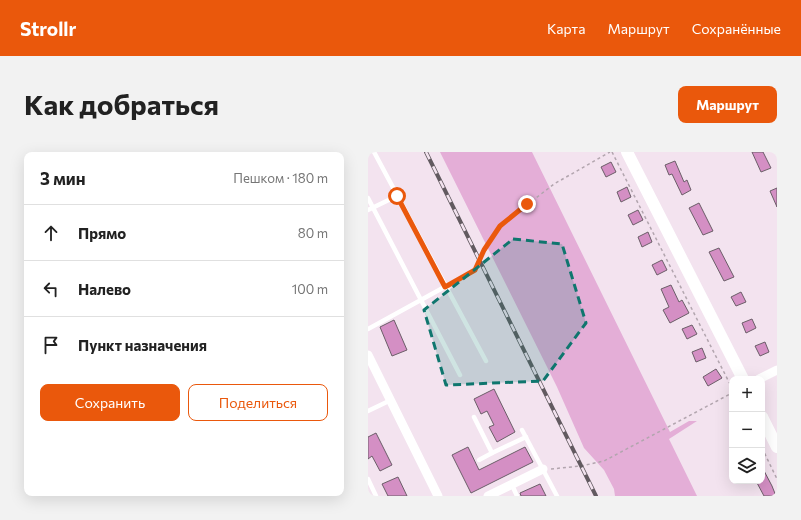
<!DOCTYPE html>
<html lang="ru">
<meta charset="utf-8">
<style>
body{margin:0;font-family:Commissioner,sans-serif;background:#f2f2f2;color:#222}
.controls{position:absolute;right:12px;bottom:12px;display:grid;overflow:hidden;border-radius:8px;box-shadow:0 4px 16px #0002}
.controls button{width:36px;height:36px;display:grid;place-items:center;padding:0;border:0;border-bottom:1px solid #e0e0e0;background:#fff;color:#222;font:20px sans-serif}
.stop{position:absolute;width:12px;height:12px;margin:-9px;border:3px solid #ea580c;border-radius:50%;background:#fff}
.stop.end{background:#ea580c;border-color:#fff;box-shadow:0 1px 4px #0008}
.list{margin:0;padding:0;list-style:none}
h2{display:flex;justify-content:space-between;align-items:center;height:52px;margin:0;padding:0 16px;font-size:17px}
h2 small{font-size:13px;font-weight:400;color:#767676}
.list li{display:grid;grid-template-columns:26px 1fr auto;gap:12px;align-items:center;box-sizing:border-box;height:56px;padding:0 16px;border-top:1px solid #e0e0e0}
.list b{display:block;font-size:15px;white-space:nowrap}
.list em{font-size:13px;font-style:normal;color:#767676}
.actions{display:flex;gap:8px;padding:12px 16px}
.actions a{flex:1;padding:9px 0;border:1px solid #ea580c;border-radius:8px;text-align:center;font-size:14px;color:#ea580c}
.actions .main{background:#ea580c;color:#fff}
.icon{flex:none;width:22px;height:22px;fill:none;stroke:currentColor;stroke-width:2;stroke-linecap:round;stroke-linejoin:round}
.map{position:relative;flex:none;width:409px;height:344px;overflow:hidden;border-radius:8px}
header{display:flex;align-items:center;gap:24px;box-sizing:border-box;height:56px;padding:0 20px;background:#ea580c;color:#fff}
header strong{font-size:19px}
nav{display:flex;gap:22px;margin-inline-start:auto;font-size:14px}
.intro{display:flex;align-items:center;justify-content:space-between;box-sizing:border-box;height:96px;padding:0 24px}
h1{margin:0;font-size:28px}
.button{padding:10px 18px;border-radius:8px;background:#ea580c;color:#fff;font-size:14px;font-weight:700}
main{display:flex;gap:24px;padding:0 24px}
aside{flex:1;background:#fff;border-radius:8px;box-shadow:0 4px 16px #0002}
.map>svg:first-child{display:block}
.green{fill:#e4aed7}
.building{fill:#d48fc4;stroke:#6b5e68}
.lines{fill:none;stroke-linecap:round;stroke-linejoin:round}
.path{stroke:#b2a5ae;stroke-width:1.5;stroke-dasharray:3 3;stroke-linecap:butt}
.service{stroke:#fff;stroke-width:4.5}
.minor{stroke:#fff;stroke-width:9}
.secondary{stroke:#fff;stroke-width:12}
.rail-casing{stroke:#625a60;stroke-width:4}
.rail{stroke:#f3e3ef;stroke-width:2.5;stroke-dasharray:8;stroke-linecap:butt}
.route{stroke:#ea580c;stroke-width:5}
.marked{fill:#0f766e;fill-opacity:0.2;stroke:#0f766e;stroke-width:3;stroke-dasharray:8 5;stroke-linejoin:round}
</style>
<header>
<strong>Strollr</strong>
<nav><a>Карта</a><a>Маршрут</a><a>Сохранённые</a></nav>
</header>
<div class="intro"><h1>Как добраться</h1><a class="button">Маршрут</a></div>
<main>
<aside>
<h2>3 мин<small>Пешком · 180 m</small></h2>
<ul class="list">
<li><svg class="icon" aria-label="ahead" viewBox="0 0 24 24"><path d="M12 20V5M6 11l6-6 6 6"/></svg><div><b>Прямо</b></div><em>80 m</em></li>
<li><svg class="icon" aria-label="left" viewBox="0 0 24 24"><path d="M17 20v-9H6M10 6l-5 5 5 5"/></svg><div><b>Налево</b></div><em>100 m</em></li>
<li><svg class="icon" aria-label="arrive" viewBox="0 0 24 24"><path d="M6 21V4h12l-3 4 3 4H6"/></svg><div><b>Пункт назначения</b></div></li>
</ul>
<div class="actions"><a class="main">Сохранить</a><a>Поделиться</a></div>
</aside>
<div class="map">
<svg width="409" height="344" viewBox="0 0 409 344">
<rect width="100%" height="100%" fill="#f3e3ef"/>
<polygon class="green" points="72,0 164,0 302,280 321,269 329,269 301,287 329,344 247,344 246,337 236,318 216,296 189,235"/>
<g class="building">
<polygon points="384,0 395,0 403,16 393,20"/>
<polygon points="307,9 316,30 319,28 323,38 314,43 304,22 301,23 297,13"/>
<polygon points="243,10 248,20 238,25 233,15"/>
<polygon points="259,35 263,45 253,50 249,40"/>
<polygon points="409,36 409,55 402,39"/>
<polygon points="331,51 345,79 335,83 321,56"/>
<polygon points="270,58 275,68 265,73 260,63"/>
<polygon points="280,80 284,90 274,95 270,85"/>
<polygon points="351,96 366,125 356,129 341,100"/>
<polygon points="294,108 299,118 289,123 284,113"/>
<polygon points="303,133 311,150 314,148 321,161 302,171 295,158 301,155 293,137"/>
<polygon points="373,140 378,150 368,154 363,145"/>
<polygon points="384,167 388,176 378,181 374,171"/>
<polygon points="26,168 39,198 24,204 12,175"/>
<polygon points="324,173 329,182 319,187 314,177"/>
<polygon points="397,190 401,200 392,204 387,194"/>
<polygon points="334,196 338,206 328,210 324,200"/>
<polygon points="348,217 354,226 340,234 335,225"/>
<polygon points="126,237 147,280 129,290 121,275 126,273 119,259 113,262 106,247"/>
<polygon points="8,281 24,313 12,319 4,304 0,307 0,285"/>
<polygon points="100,295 111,318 157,295 165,310 103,341 84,303"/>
<polygon points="394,315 404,334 408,344 396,344 388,329 394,329"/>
<polygon points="30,325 39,344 20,344 14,332"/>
<polygon points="172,332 178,344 153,344 152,341"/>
</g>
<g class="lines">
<g class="path">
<polyline points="244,0 364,236"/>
<polyline points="87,129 107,118 117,98 132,74 186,32 242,0"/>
<polyline points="394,296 409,327"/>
<polyline points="183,317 213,314 236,309 364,241"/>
</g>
<g class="service">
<polyline points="6,0 118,209"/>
<polyline points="0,46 92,223"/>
<polyline points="0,58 29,44"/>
<polyline points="0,177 82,132"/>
<polyline points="0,259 23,248"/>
<polyline points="106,265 124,301 158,285"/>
<polyline points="154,278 189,344"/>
<polyline points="111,308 124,301"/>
<polyline points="0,327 8,344"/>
<polyline points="144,333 149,344"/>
</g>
<g class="minor">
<polyline points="0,203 70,344"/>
<polyline points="391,227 409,218"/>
<polyline points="120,344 175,317"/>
</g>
<g class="secondary">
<polyline points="259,0 375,227"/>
<polyline points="394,265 409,295"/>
</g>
<defs>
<polyline id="rail" points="58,0 228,344"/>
</defs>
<use href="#rail" class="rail-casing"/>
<use href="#rail" class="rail"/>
</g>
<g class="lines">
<polyline class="route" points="29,44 77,135 107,118 116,98 132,74 159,52"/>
</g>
<path class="marked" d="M145,87L194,92L218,171L175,229L78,233L56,158Z"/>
</svg>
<div class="controls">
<button>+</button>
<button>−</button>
<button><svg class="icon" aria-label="layers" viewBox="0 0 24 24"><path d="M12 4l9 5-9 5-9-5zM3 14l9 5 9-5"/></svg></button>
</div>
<div class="stop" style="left:29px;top:44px"></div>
<div class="stop end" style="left:159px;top:52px"></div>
</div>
</main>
